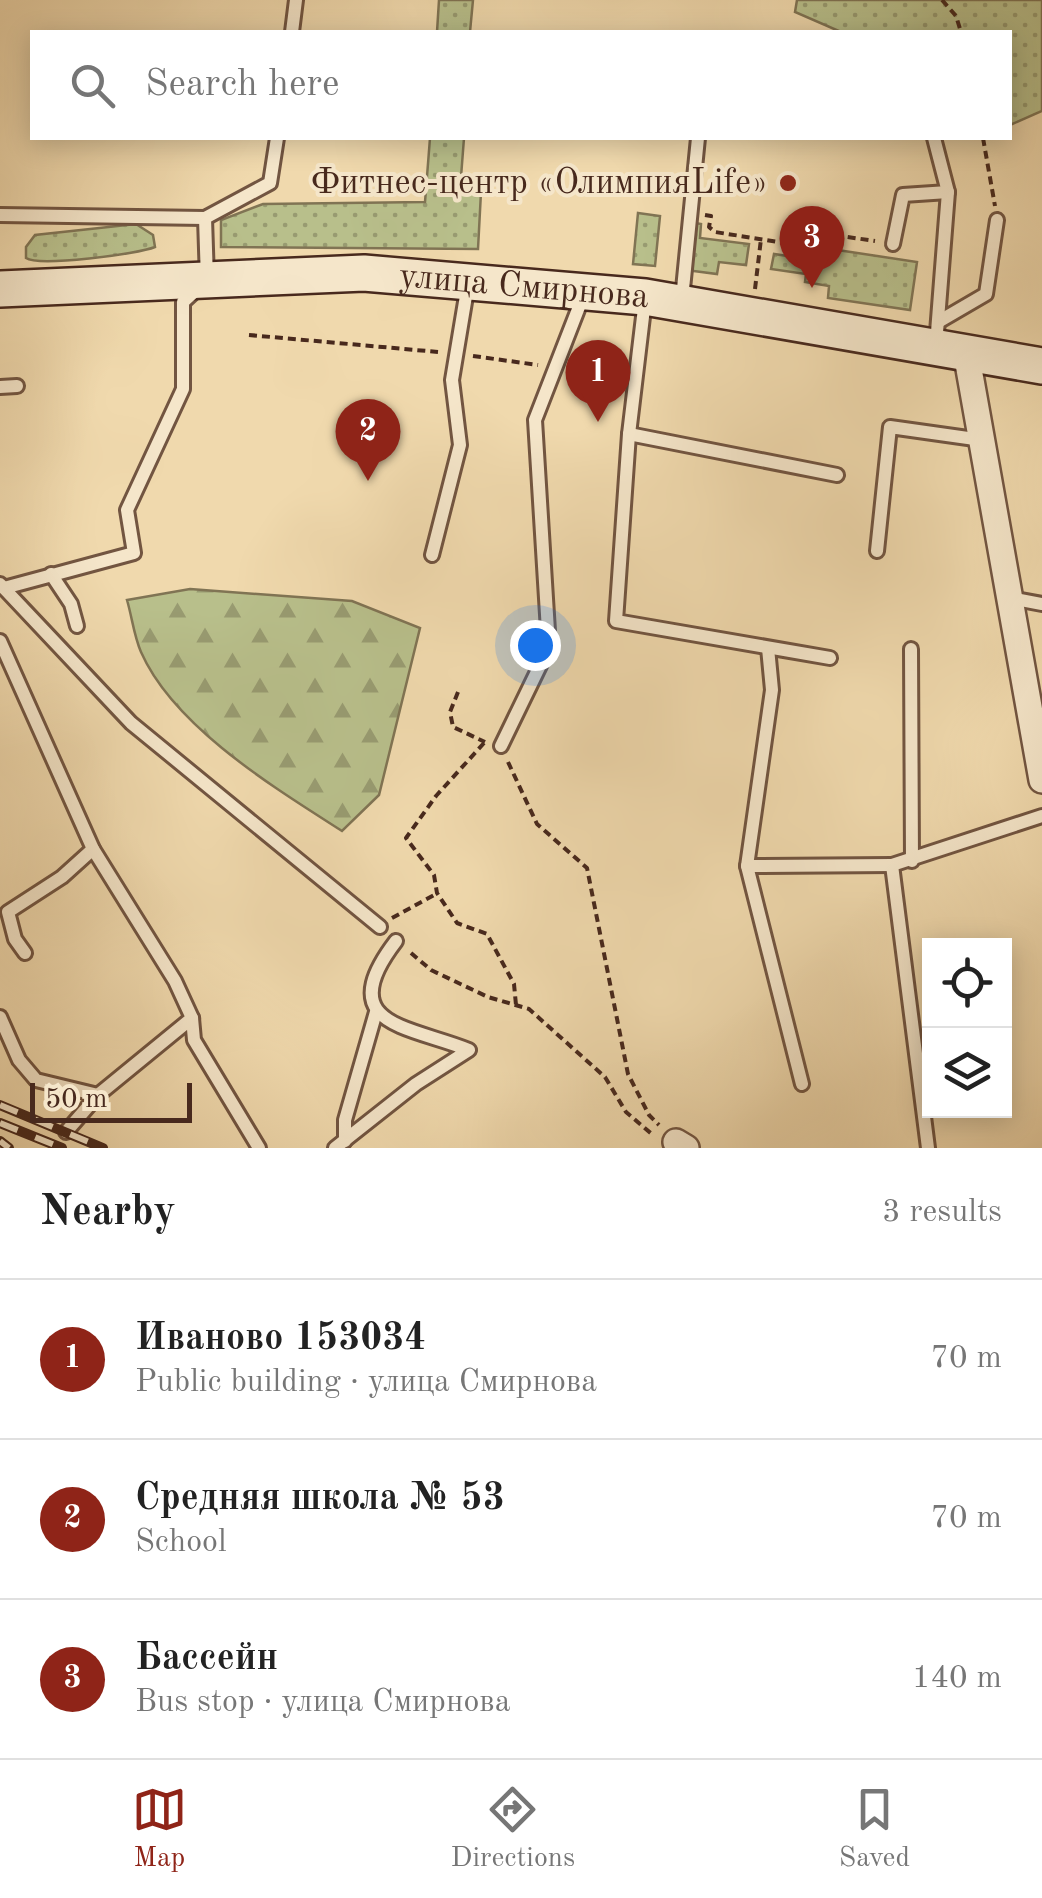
<!DOCTYPE html>
<meta charset="utf-8">
<style>
body{margin:0;font-family:"Old Standard TT",serif;background:#f2f2f2;color:#222}
.controls{position:absolute;right:30px;bottom:30px;display:grid;overflow:hidden;border-radius:0px;box-shadow:0 5px 25px #0003}
.controls button{width:90px;height:90px;display:grid;place-items:center;padding:0;border:0;border-bottom:2px solid #e0e0e0;background:#fff;color:#222;font:50px sans-serif}
.scale{position:absolute;left:30px;bottom:25px;width:162px;box-sizing:border-box;padding-left:10px;border:5px solid #48291d;border-top:0;font-size:28px;line-height:35px;white-space:nowrap;color:#48291d;-webkit-text-stroke:8px #f5e6ca;paint-order:stroke}
.you{position:absolute;left:535px;top:645px;width:35px;height:35px;margin:-25px;border:8px solid #fff;border-radius:50%;background:#1a73e8;box-shadow:0 0 0 15px #1a73e833}
.badge{display:grid;place-items:center;width:65px;height:65px;border-radius:50%;background:#8f2418;color:#fff;font-size:32px;font-weight:700}
.pin{position:absolute;translate:-50% -82px;filter:drop-shadow(0 2px 5px #0008)}
.pin::after{content:'';position:absolute;top:52px;width:35px;height:30px;background:inherit;clip-path:polygon(0 0,100% 0,50% 100%)}
.list{margin:0;padding:0;list-style:none}
h2{display:flex;justify-content:space-between;align-items:center;height:130px;margin:0;padding:0 40px;font-size:42px}
h2 small{font-size:32px;font-weight:400;color:#767676}
.list li{display:grid;grid-template-columns:65px 1fr auto;gap:30px;align-items:center;box-sizing:border-box;height:160px;padding:0 40px;border-top:2px solid #e0e0e0}
.list b{display:block;font-size:38px;white-space:nowrap}
.list p{margin:0;font-size:32px;white-space:nowrap;color:#767676}
.list em{font-size:32px;font-style:normal;color:#767676}
.icon{flex:none;width:55px;height:55px;fill:none;stroke:currentColor;stroke-width:2;stroke-linecap:round;stroke-linejoin:round}
.map{position:relative;flex:none;width:1042px;height:1148px;overflow:hidden}
.search{position:absolute;background:#fff;box-shadow:0 5px 25px #0003;left:30px;right:30px;top:30px;height:110px;display:flex;align-items:center;gap:25px;box-sizing:border-box;padding:0 35px;border-radius:0px;color:#767676;font-size:38px}
.sheet{height:610px;background:#fff}
nav{display:flex;justify-content:space-around;align-items:center;box-sizing:border-box;height:140px;border-top:2px solid #e0e0e0;background:#fff;font-size:28px;color:#767676}
nav a{display:grid;justify-items:center;gap:5px}
nav .on{color:#8f2418}
.map>svg:first-child{display:block}
.grass{fill:url(#grass-dots);stroke:#807454;stroke-width:2.5}
.forest{fill:url(#forest-firs);stroke:#807454;stroke-width:2.5}
.lines{fill:none;stroke-linecap:round;stroke-linejoin:round}
.lane-casing{stroke:#725541;stroke-width:18}
.street-casing{stroke:#725541;stroke-width:30}
.secondary-casing{stroke:#48291d;stroke-width:40}
.path{stroke:#48291d;stroke-width:4;stroke-dasharray:8 5;stroke-linecap:butt}
.lane{stroke:#f5e6ca;stroke-width:12}
.street{stroke:#f5e6ca;stroke-width:25}
.secondary{stroke:#f5e6ca;stroke-width:35}
.rail-casing{stroke:#48291d;stroke-width:10}
.rail{stroke:#f5e6ca;stroke-width:6;stroke-dasharray:19;stroke-linecap:butt}
.poi-dot{fill:#8f2418;stroke:#f5e6ca;stroke-width:4}
.labels{text-anchor:middle;dominant-baseline:central;stroke-width:8;stroke-linejoin:round;paint-order:stroke}
.poi-label{font-size:35px;fill:#48291d;stroke:#f5e6ca;text-anchor:end}
.street-label{font-size:35px;fill:#48291d;stroke:#f5e6ca}
</style>
<div class="map">
<svg width="1042" height="1148" viewBox="0 0 1042 1148">
<defs>
<pattern id="grass-dots" width="8" height="8" patternUnits="userSpaceOnUse" patternTransform="scale(2.5)"><rect width="8" height="8" fill="#b8bf8b"/><path d="M2 2h.1M6 6h.1" fill="none" stroke="#989b71" stroke-width="1.8" stroke-linecap="round"/></pattern>
<pattern id="forest-firs" width="22" height="20" patternUnits="userSpaceOnUse" patternTransform="scale(2.5)"><rect width="22" height="20" fill="#b8bf8b"/><path d="M5 1l3.5 6h-7zM16 11l3.5 6h-7z" fill="#989b71"/></pattern>
</defs>
<rect width="100%" height="100%" fill="#f0d9ad"/>
<filter id="stains"><feTurbulence type="fractalNoise" baseFrequency=".002" numOctaves="4"/><feColorMatrix values="0 0 0 0 .2 0 0 0 0 .09 0 0 0 0 .02 0 0 0 .5 -.17"/></filter>
<radialGradient id="worn" r=".72"><stop offset=".6" stop-color="#630" stop-opacity="0"/><stop offset="1" stop-color="#630" stop-opacity=".3"/></radialGradient>
<g class="grass">
<polygon points="439,0 473,0 470,32 437,32"/>
<polygon points="797,0 1042,0 1042,111 1010,125 1010,32 841,32 795,12"/>
<polygon points="430,138 464,138 460,190 481,192 478,249 221,247 221,220 263,204 425,202"/>
<polygon points="638,213 660,216 655,266 633,264"/>
<polygon points="684,221 701,224 700,238 749,244 746,265 719,262 717,274 678,269"/>
<path d="M136,224L153,235L155,247C138,254 39,267 26,258V247L35,235Z"/>
<polygon points="811,246 917,262 910,310 828,298 829,286 805,282 806,274 771,269 774,254 808,259"/>
</g>
<path class="forest" d="M190,589L352,601L420,628L379,795L342,831C275,788 174,727 141,652C134,636 132,617 127,600Z"/>
<g class="lines">
<defs>
<g id="lane">
<polyline points="292,32 296,0"/>
<polyline points="934,138 948,192 936,345"/>
<polyline points="0,215 205,218 270,183 277,138"/>
<polyline points="893,244 903,195 948,192"/>
<polyline points="682,299 698,138"/>
<polyline points="645,300 629,434 616,621 830,658"/>
<polyline points="938,322 986,294 997,220"/>
<polyline points="0,387 17,386"/>
<polyline points="629,434 837,475"/>
<polyline points="877,551 890,427 982,440"/>
<polyline points="432,555 460,445 452,380 468,284"/>
<polyline points="51,574 71,604 77,626"/>
<polyline points="0,584 131,723 380,927"/>
<polyline points="4,588 134,553 127,510 183,389 183,302 207,280 205,218"/>
<polyline points="1010,598 1042,604"/>
<polyline points="0,641 93,849 175,981 192,1018 98,1095 66,1132"/>
<polyline points="768,648 772,690 747,866 802,1084"/>
<polyline points="911,649 912,861"/>
<polyline points="501,746 549,647 535,420 584,294"/>
<polyline points="747,866 892,865"/>
<polyline points="25,953 15,939 8,912 62,877 93,849"/>
<polyline points="0,1017 19,1060 36,1080 98,1095"/>
<polyline points="192,1018 194,1040 259,1148"/>
<polyline points="345,1141 345,1120 376,1012"/>
<path d="M335,1148L416,1084L469,1050C410,1026 331,1026 396,941"/>
<polyline points="928,1148 892,865 1042,816"/>
</g>
<g id="street">
<polyline points="966,352 1042,780"/>
<polyline points="676,1142 686,1148"/>
</g>
<g id="secondary">
<path id="s1" d="M0,289L364,273L645,297L1042,366"/>
</g>
</defs>
<use href="#lane" class="lane-casing"/>
<use href="#street" class="street-casing"/>
<use href="#secondary" class="secondary-casing"/>
<g class="path">
<polyline points="942,0 956,16 961,32"/>
<polyline points="983,138 995,206"/>
<polyline points="705,215 711,216 709,227 715,232 798,245 805,242 807,231 875,241"/>
<polyline points="755,289 761,239"/>
<polyline points="249,335 438,352"/>
<polyline points="473,356 538,365"/>
<polyline points="458,692 450,712 453,727 485,742"/>
<polyline points="484,743 436,796 406,838 434,875 437,893 457,923 487,934 514,984 516,1005"/>
<polyline points="508,762 537,824 587,868 628,1074 649,1115 659,1125"/>
<polyline points="392,918 436,894"/>
<polyline points="411,953 431,970 488,997 529,1009 605,1077 626,1112 653,1135"/>
</g>
<use href="#lane" class="lane"/>
<use href="#street" class="street"/>
<use href="#secondary" class="secondary"/>
<defs>
<g id="rail">
<polyline points="0,1105 103,1148"/>
<polyline points="0,1123 62,1148"/>
<polyline points="0,1141 9,1148"/>
</g>
</defs>
<use href="#rail" class="rail-casing"/>
<use href="#rail" class="rail"/>
</g>
<circle class="poi-dot" cx="788" cy="183" r="10"/>
<g class="labels">
<g class="poi-label">
<text x="768" y="183">Фитнес-центр «ОлимпияLife»</text>
</g>
<g class="street-label">
<text stroke="none"><textPath href="#s1" startOffset="525">улица Смирнова</textPath></text>
</g>
</g>
<rect width="100%" height="100%" filter="url(#stains)"/>
<rect width="100%" height="100%" fill="url(#worn)"/>
</svg>
<div class="controls">
<button><svg class="icon" aria-label="locate" viewBox="0 0 24 24"><circle cx="12" cy="12" r="6"/><path d="M12 2v4M12 18v4M2 12h4M18 12h4"/></svg></button>
<button><svg class="icon" aria-label="layers" viewBox="0 0 24 24"><path d="M12 4l9 5-9 5-9-5zM3 14l9 5 9-5"/></svg></button>
</div>
<div class="scale">50 m</div>
<div class="you"></div>
<div class="pin badge" style="left:598px;top:422px">1</div>
<div class="pin badge" style="left:368px;top:481px">2</div>
<div class="pin badge" style="left:812px;top:288px">3</div>
<div class="search"><svg class="icon" aria-label="search" viewBox="0 0 24 24"><circle cx="10" cy="10" r="6"/><path d="M15 15l6 6"/></svg>Search here</div>
</div>
<section class="sheet">
<h2>Nearby<small>3 results</small></h2>
<ul class="list">
<li><span class="badge">1</span><div><b>Иваново 153034</b><p>Public building · улица Смирнова</p></div><em>70 m</em></li>
<li><span class="badge">2</span><div><b>Средняя школа № 53</b><p>School</p></div><em>70 m</em></li>
<li><span class="badge">3</span><div><b>Бассейн</b><p>Bus stop · улица Смирнова</p></div><em>140 m</em></li>
</ul>
</section>
<nav>
<a class="on"><svg class="icon" aria-label="map" viewBox="0 0 24 24"><path d="M3 6l6-2 6 2 6-2v14l-6 2-6-2-6 2zM9 4v14M15 6v14"/></svg>Map</a>
<a><svg class="icon" aria-label="directions" viewBox="0 0 24 24"><path d="M12 3l9 9-9 9-9-9zM9 14v-3h6M13 9l2 2-2 2"/></svg>Directions</a>
<a><svg class="icon" aria-label="saved" viewBox="0 0 24 24"><path d="M7 4h10v16l-5-4-5 4z"/></svg>Saved</a>
</nav>
